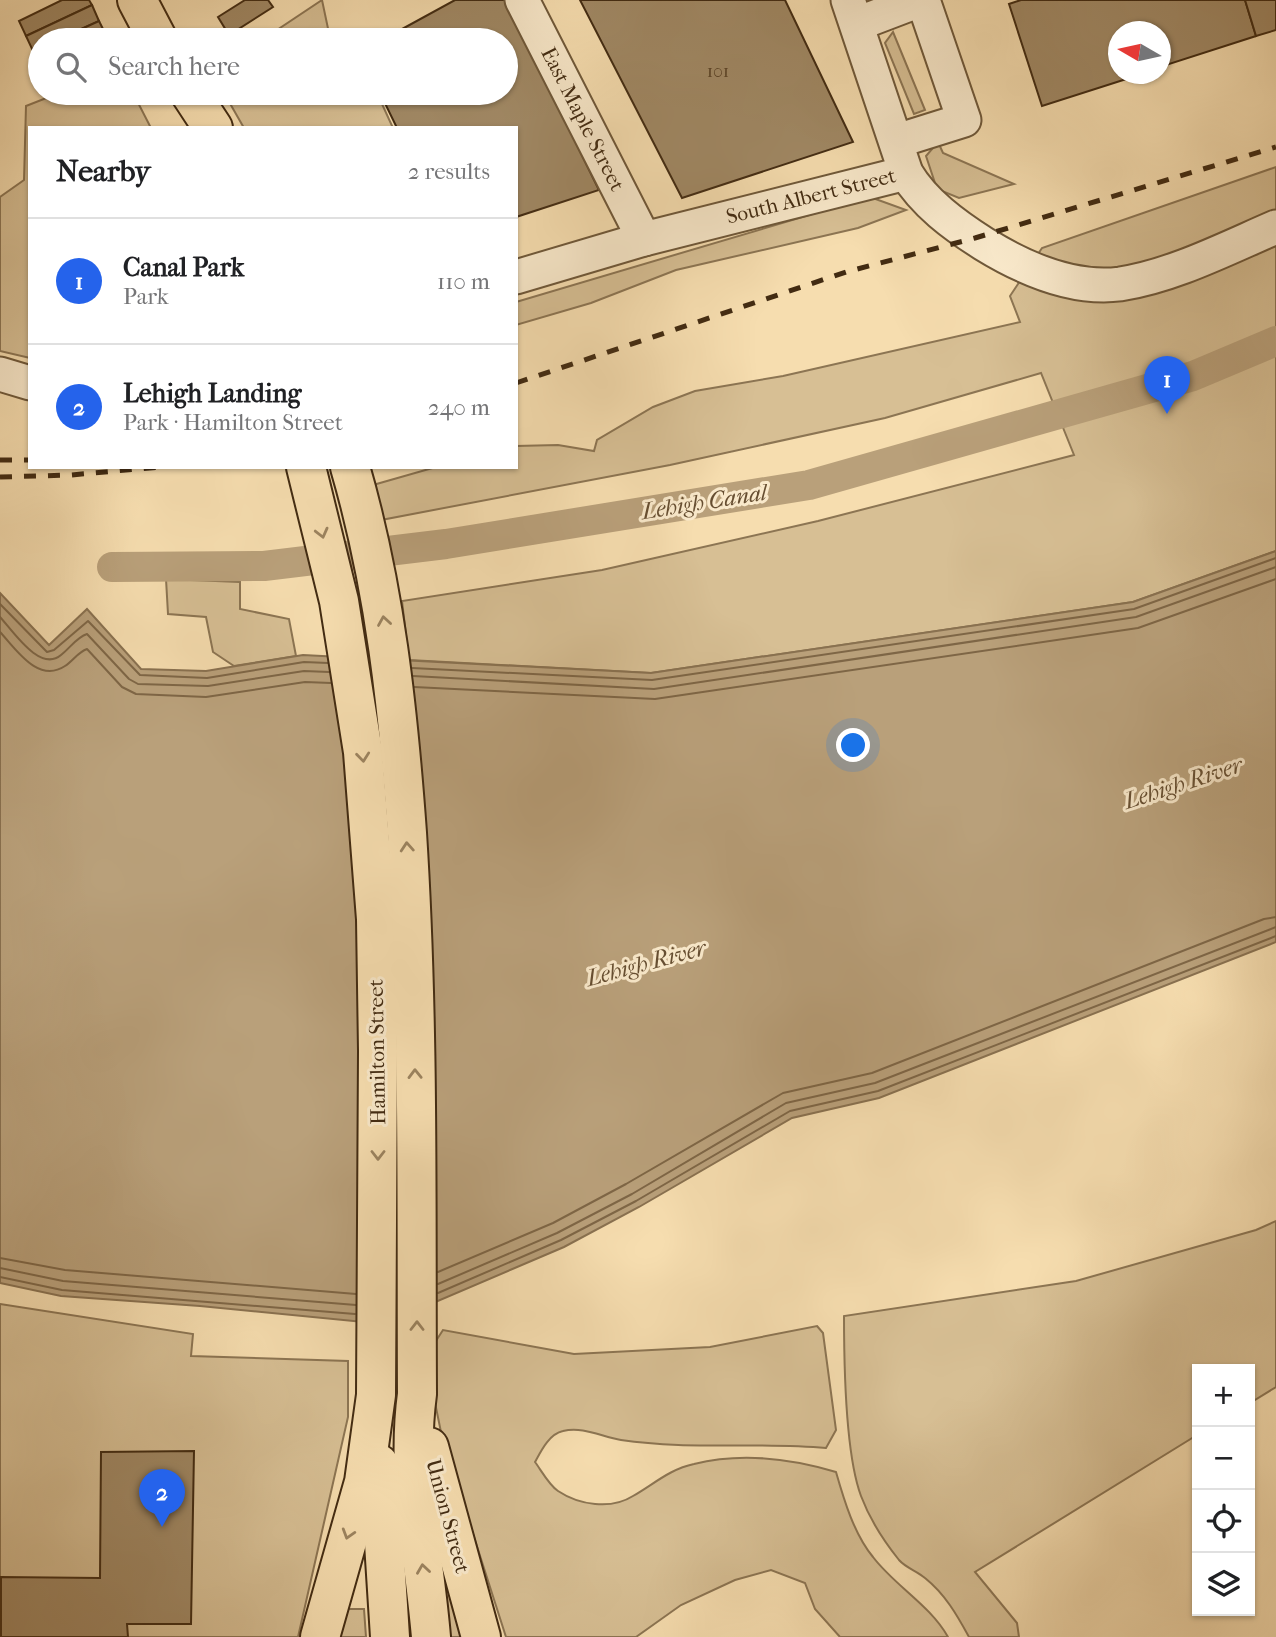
<!DOCTYPE html>
<meta charset="utf-8">
<style>
body{margin:0;font-family:"IM FELL French Canon",serif;background:#f6f6f6;color:#202124}
.controls{position:absolute;right:21px;bottom:21px;display:grid;overflow:hidden;border-radius:0px;box-shadow:0 2px 5px #0004}
.controls button{width:63px;height:63px;display:grid;place-items:center;padding:0;border:0;border-bottom:2px solid #e0e0e0;background:#fff;color:#202124;font:35px sans-serif}
.compass{position:absolute;left:1108px;top:21px;width:63px;height:63px;border-radius:50%;background:#fff;box-shadow:0 2px 5px #0004;rotate:279deg}
.you{position:absolute;left:854px;top:746px;width:24px;height:24px;margin:-18px;border:5px solid #fff;border-radius:50%;background:#1a73e8;box-shadow:0 0 0 10px #1a73e833}
.badge{display:grid;place-items:center;width:46px;height:46px;border-radius:50%;background:#2563eb;color:#fff;font-size:23px;font-weight:700}
.pin{position:absolute;translate:-50% -58px;filter:drop-shadow(0 2px 4px #0008)}
.pin::after{content:'';position:absolute;top:37px;width:24px;height:21px;background:inherit;clip-path:polygon(0 0,100% 0,50% 100%)}
.list{margin:0;padding:0;list-style:none}
h2{display:flex;justify-content:space-between;align-items:center;height:91px;margin:0;padding:0 28px;font-size:30px}
h2 small{font-size:23px;font-weight:400;color:#757577}
.list li{display:grid;grid-template-columns:46px 1fr auto;gap:21px;align-items:center;box-sizing:border-box;height:126px;padding:0 28px;border-top:2px solid #e0e0e0}
.list b{display:block;font-size:26px;white-space:nowrap}
.list p{margin:0;font-size:23px;white-space:nowrap;color:#757577}
.list em{font-size:23px;font-style:normal;color:#757577}
.icon{flex:none;width:38px;height:38px;fill:none;stroke:currentColor;stroke-width:2;stroke-linecap:round;stroke-linejoin:round}
.map{position:relative;flex:none;width:1276px;height:1637px;overflow:hidden}
.search{position:absolute;background:#fff;box-shadow:0 2px 5px #0004;left:28px;top:28px;width:490px;height:77px;display:flex;align-items:center;gap:18px;box-sizing:border-box;padding:0 24px;border-radius:38px;color:#757577;font-size:26px}
.panel{position:absolute;background:#fff;box-shadow:0 2px 5px #0004;left:28px;top:126px;width:490px;height:343px;border-radius:0px}
.map>svg:first-child{display:block}
.green{fill:#d7bf94;stroke:#8c7553;stroke-width:2}
.water{fill:#b9a07a;stroke:#897150;stroke-width:2}
.lines{fill:none;stroke-linecap:round;stroke-linejoin:round}
.shore{stroke:#7e6646;stroke-width:2}
.canal{stroke:#b9a07a;stroke-width:30}
.building{fill:#a08864;stroke:#422b12;stroke-width:2}
.minor-casing{stroke:#6f5839;stroke-width:37}
.major-casing{stroke:#422b12;stroke-width:42}
.minor{stroke:#f9e9cb;stroke-width:33}
.major{stroke:#f6ddaf;stroke-width:38}
.rail{stroke:#422b12;stroke-width:5;stroke-dasharray:12 12;stroke-linecap:butt}
.oneway{stroke:#9c8460}
.labels{text-anchor:middle;dominant-baseline:central;stroke-width:6;stroke-linejoin:round;paint-order:stroke}
.number-label{font-size:18px;fill:#5a4226}
.street-label{font-size:21px;fill:#422b12;stroke:#f9e9cb}
.water-label{font-size:23px;font-style:italic;fill:#664e31;stroke:#f9e9cb}
</style>
<div class="map">
<svg width="1276" height="1637" viewBox="0 0 1276 1637">
<rect width="100%" height="100%" fill="#f6ddaf"/>
<filter id="stains"><feTurbulence type="fractalNoise" baseFrequency=".00286" numOctaves="4"/><feColorMatrix values="0 0 0 0 .2 0 0 0 0 .09 0 0 0 0 .02 0 0 0 .5 -.17"/></filter>
<radialGradient id="worn" r=".72"><stop offset=".6" stop-color="#630" stop-opacity="0"/><stop offset="1" stop-color="#630" stop-opacity=".3"/></radialGradient>
<g class="green">
<polygon points="322,0 330,38 350,36 352,40 262,40"/>
<polygon points="893,32 925,110 914,114 885,43"/>
<polygon points="59,93 133,93 151,128 30,128 30,358 0,351 0,197 24,180 26,106"/>
<polygon points="224,93 377,93 393,128 244,128"/>
<polygon points="938,142 943,153 1014,184 959,198 937,189 926,156"/>
<polygon points="1276,167 1276,551 1133,602 651,673 409,660 402,601 602,570 818,521 1074,455 1041,373 885,418 670,465 381,520 373,485 436,467 516,467 516,446 558,445 594,451 597,440 653,407 695,391 783,376 1020,322 1010,296 1042,248"/>
<polygon points="870,197 906,210 858,228 676,270 591,303 516,325 516,302"/>
<polygon points="166,579 240,582 240,609 289,619 296,656 234,666 213,652 206,617 168,614"/>
<path d="M1276,1221V1387L1250,1403V1369H1197V1435L975,1572L1017,1623L1019,1637H969C957,1615 945,1594 925,1578C917,1571 906,1568 899,1560C883,1540 870,1520 861,1496C845,1453 844,1363 844,1316L1076,1281L1256,1230Z"/>
<polygon points="0,1304 193,1334 191,1356 348,1361 348,1417 298,1637 0,1637"/>
<path d="M817,1326L823,1333L836,1430L826,1448C757,1442 689,1450 621,1440C602,1437 583,1426 563,1431C549,1434 541,1451 535,1462C541,1470 549,1485 558,1491C579,1505 611,1510 633,1496C654,1484 670,1469 694,1464C742,1452 789,1458 836,1472C844,1500 854,1534 873,1557C895,1586 930,1605 948,1637H840L815,1609L805,1583L771,1570L735,1580L681,1605L636,1637H506L442,1437L433,1393L432,1347L443,1330L574,1354L710,1347Z"/>
<polygon points="452,1574 468,1637 450,1637 442,1575"/>
<polygon points="345,1609 364,1609 366,1637 339,1637"/>
</g>
<polygon class="water" points="1276,551 1276,942 879,1098 792,1118 639,1207 564,1247 384,1324 200,1306 61,1296 0,1283 0,593 49,645 87,609 141,669 206,671 303,655 651,673 1133,602"/>
<g class="lines">
<g class="shore">
<polyline points="0,604 47,652 54,650 88,621 140,675 207,678 304,662 328,663"/>
<path d="M0,617C13,631 40,673 61,655C70,648 77,637 87,634L129,679L138,684L208,686L304,671L329,672"/>
<path d="M0,632C16,649 38,684 65,666C73,661 78,652 87,649L122,687L136,694L206,697L305,682L331,683"/>
<polyline points="412,668 652,680 1134,609 1276,558"/>
<polyline points="413,676 654,689 1136,617 1276,567"/>
<polyline points="414,687 655,699 1138,628 1276,579"/>
<polyline points="0,1258 65,1270 356,1294"/>
<polyline points="0,1268 63,1281 356,1305"/>
<polyline points="438,1272 553,1223 626,1184 783,1093 872,1073 1264,919 1276,917"/>
<polyline points="0,1277 62,1290 355,1314"/>
<polyline points="438,1284 557,1233 632,1194 786,1103 875,1083 1276,927"/>
<polyline points="438,1293 561,1240 636,1201 790,1111 878,1091 1276,936"/>
</g>
<polyline class="canal" points="112,567 264,566 446,544 809,485 1193,376 1276,341"/>
</g>
<g class="building">
<polygon points="62,0 89,0 92,5 26,36 19,21"/>
<polygon points="245,0 268,0 273,7 229,35 218,17"/>
<polygon points="455,0 506,0 599,190 516,217 516,128 397,128 380,93 506,93 506,40 382,40"/>
<polygon points="580,0 785,0 853,142 682,198"/>
<polygon points="1021,0 1245,0 1256,36 1160,67 1160,32 1118,32 1118,74 1142,74 1042,106 1009,4"/>
<polygon points="1245,0 1276,0 1276,30 1256,36"/>
<polygon points="92,5 99,21 57,40 40,40 40,48 33,51 26,36"/>
<polygon points="99,21 108,39 57,40"/>
<polygon points="40,48 40,66 33,51"/>
<polygon points="194,1451 191,1624 127,1624 128,1637 1,1637 1,1577 100,1578 101,1452"/>
</g>
<g class="lines">
<defs>
<g id="minor">
<polyline points="522,0 644,239"/>
<path d="M848,0L906,173C924,203 954,225 984,244C1023,268 1072,290 1120,284C1173,276 1227,248 1276,227"/>
<polyline points="857,24 920,0"/>
<polyline points="897,141 964,120 923,0"/>
<polyline points="516,277 644,239 906,173"/>
<polyline points="0,374 30,383"/>
</g>
<g id="major">
<polyline points="137,0 158,40"/>
<polyline points="190,93 213,128"/>
<polyline points="306,467 339,601 363,752 376,919 378,1051 376,1395 364,1482 320,1637"/>
<path d="M350,467C385,587 398,709 407,833C419,1020 416,1207 417,1394C406,1476 424,1555 431,1637"/>
<polyline points="429,1447 481,1637"/>
<polyline points="379,1464 390,1637"/>
</g>
</defs>
<use href="#minor" class="minor-casing"/>
<use href="#major" class="major-casing"/>
<use href="#minor" class="minor"/>
<use href="#major" class="major"/>
<g class="rail">
<polyline points="516,383 846,272 975,238 1276,147"/>
<polyline points="0,460 30,460"/>
<polyline points="0,477 71,475 160,467"/>
</g>
</g>
<defs><path id="oneway-chevron" d="M-2-3.5L2.5 0L-2 3.5" fill="none" stroke-width="1.6" stroke-linecap="round" stroke-linejoin="round" transform="scale(1.75)"/></defs>
<g class="oneway">
<use href="#oneway-chevron" transform="translate(322 533) rotate(76)"/>
<use href="#oneway-chevron" transform="translate(384 621) rotate(-99)"/>
<use href="#oneway-chevron" transform="translate(363 757) rotate(84)"/>
<use href="#oneway-chevron" transform="translate(407 847) rotate(-94)"/>
<use href="#oneway-chevron" transform="translate(415 1074) rotate(-91)"/>
<use href="#oneway-chevron" transform="translate(378 1155) rotate(90)"/>
<use href="#oneway-chevron" transform="translate(417 1326) rotate(-90)"/>
<use href="#oneway-chevron" transform="translate(348 1534) rotate(107)"/>
<use href="#oneway-chevron" transform="translate(423 1569) rotate(-98)"/>
</g>
<g class="labels">
<g class="number-label">
<text x="718" y="71">101</text>
</g>
<g class="street-label">
<text transform="translate(583 119) rotate(63)">East Maple Street</text>
<text transform="translate(811 196) rotate(-14)">South Albert Street</text>
<text transform="translate(377 1052) rotate(-91)">Hamilton Street</text>
<text transform="translate(448 1516) rotate(75)">Union Street</text>
</g>
<g class="water-label">
<text transform="translate(704 502) rotate(-9)">Lehigh Canal</text>
<text transform="translate(1183 783) rotate(-18)">Lehigh River</text>
<text transform="translate(646 963) rotate(-15)">Lehigh River</text>
</g>
</g>
<rect width="100%" height="100%" filter="url(#stains)"/>
<rect width="100%" height="100%" fill="url(#worn)"/>
</svg>
<div class="controls">
<button>+</button>
<button>−</button>
<button><svg class="icon" aria-label="locate" viewBox="0 0 24 24"><circle cx="12" cy="12" r="6"/><path d="M12 2v4M12 18v4M2 12h4M18 12h4"/></svg></button>
<button><svg class="icon" aria-label="layers" viewBox="0 0 24 24"><path d="M12 4l9 5-9 5-9-5zM3 14l9 5 9-5"/></svg></button>
</div>
<svg class="compass" viewBox="-18 -18 36 36"><path d="M0-13l5 13h-10z" fill="#e53935"/><path d="M0 13l5-13h-10z" fill="#757577"/></svg>
<div class="you"></div>
<div class="pin badge" style="left:1167px;top:414px">1</div>
<div class="pin badge" style="left:162px;top:1527px">2</div>
<div class="search"><svg class="icon" aria-label="search" viewBox="0 0 24 24"><circle cx="10" cy="10" r="6"/><path d="M15 15l6 6"/></svg>Search here</div>
<section class="panel">
<h2>Nearby<small>2 results</small></h2>
<ul class="list">
<li><span class="badge">1</span><div><b>Canal Park</b><p>Park</p></div><em>110 m</em></li>
<li><span class="badge">2</span><div><b>Lehigh Landing</b><p>Park · Hamilton Street</p></div><em>240 m</em></li>
</ul>
</section>
</div>
